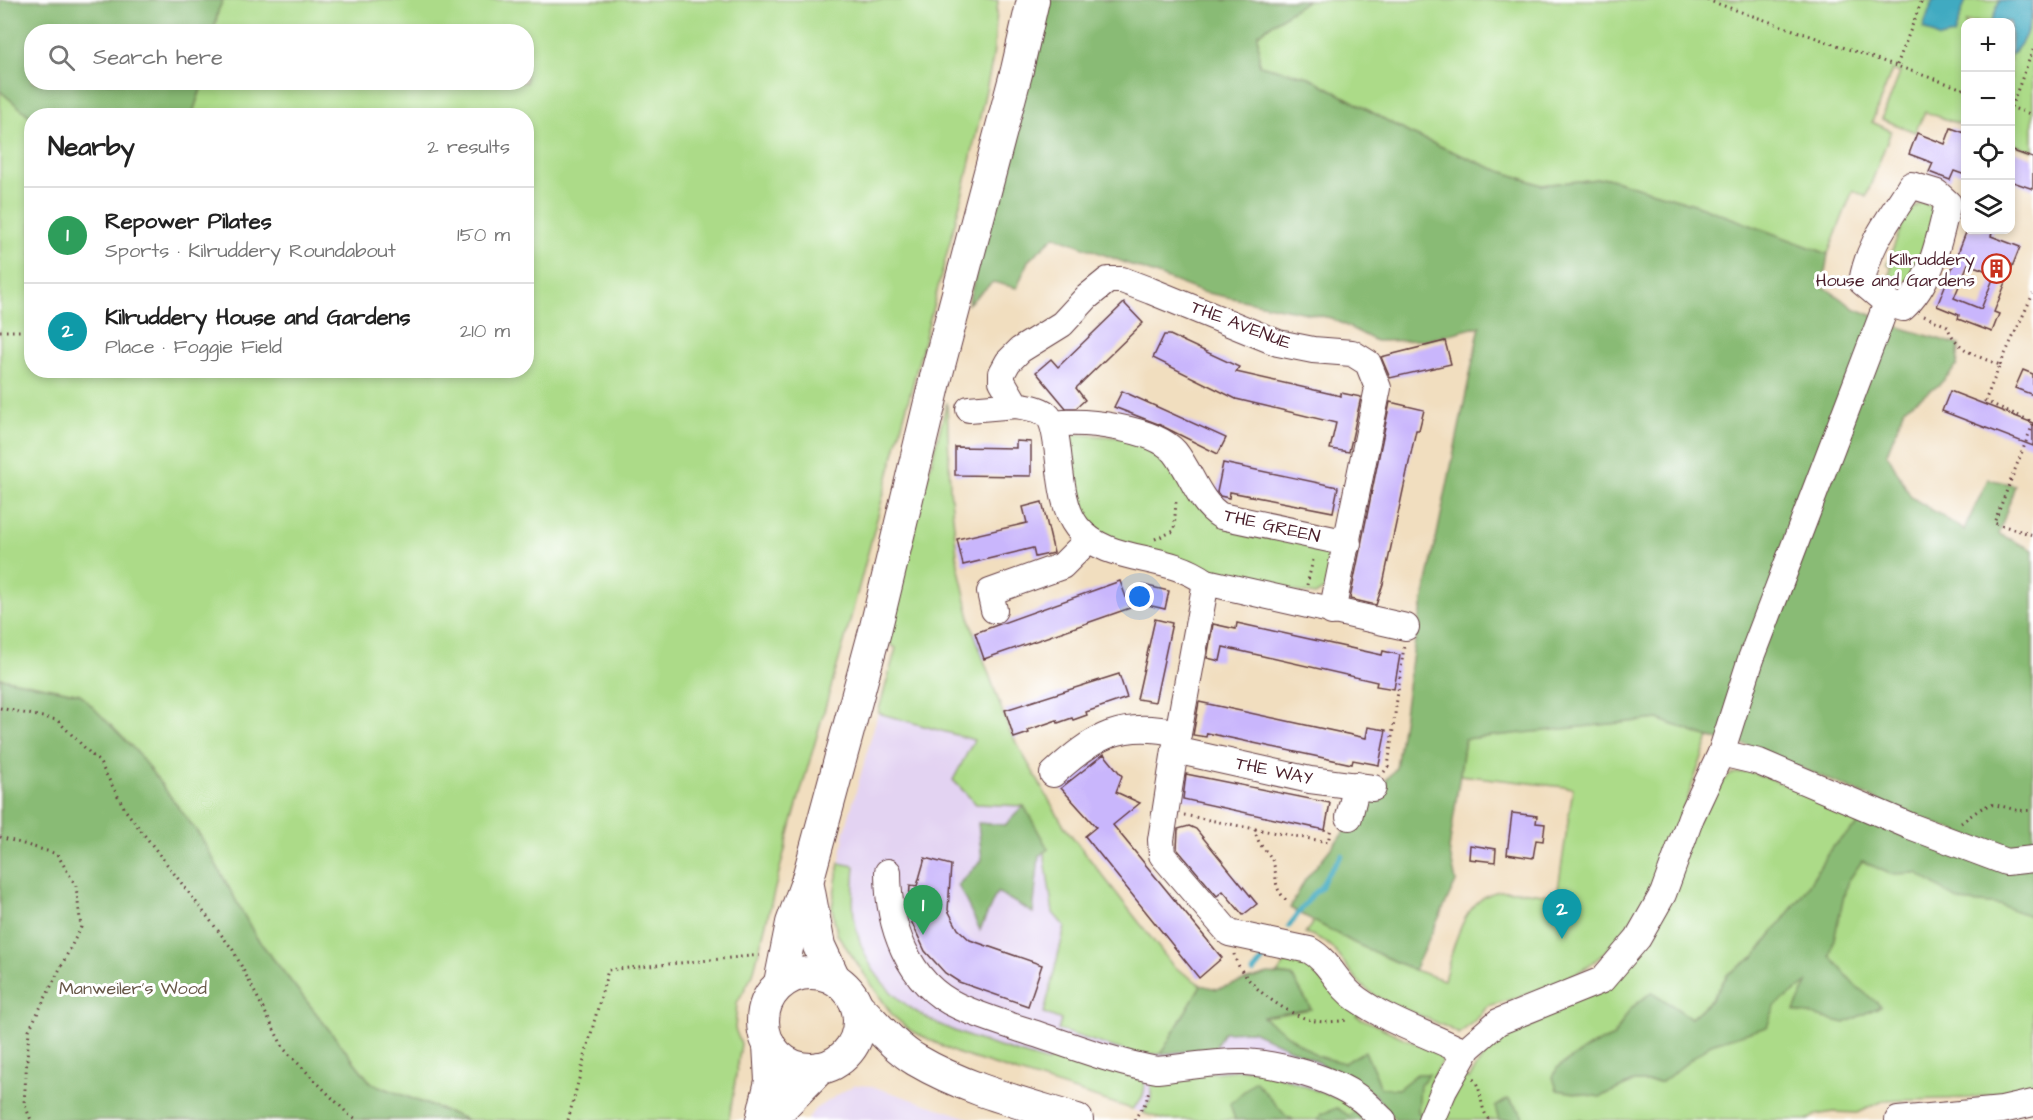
<!DOCTYPE html>
<meta charset="utf-8">
<style>
body{margin:0;font-family:"Architects Daughter",sans-serif;background:#f2f2f2;color:#222}
.controls{position:absolute;right:18px;top:18px;display:grid;overflow:hidden;border-radius:12px;box-shadow:0 3px 9px #0003}
.controls button{width:54px;height:54px;display:grid;place-items:center;padding:0;border:0;border-bottom:2px solid #e0e0e0;background:#fff;color:#222;font:30px sans-serif}
.you{position:absolute;left:1140px;top:597px;width:21px;height:21px;margin:-15px;border:4px solid #fff;border-radius:50%;background:#1a73e8;box-shadow:0 0 0 9px #1a73e833}
.badge{display:grid;place-items:center;width:39px;height:39px;border-radius:50%;background:#db2777;color:#fff;font-size:20px;font-weight:700}
.pin{position:absolute;translate:-50% -50px;filter:drop-shadow(0 2px 3px #0008)}
.pin::after{content:'';position:absolute;top:32px;width:21px;height:18px;background:inherit;clip-path:polygon(0 0,100% 0,50% 100%)}
.list{margin:0;padding:0;list-style:none}
h2{display:flex;justify-content:space-between;align-items:center;height:78px;margin:0;padding:0 24px;font-size:26px}
h2 small{font-size:20px;font-weight:400;color:#767676}
.list li{display:grid;grid-template-columns:39px 1fr auto;gap:18px;align-items:center;box-sizing:border-box;height:96px;padding:0 24px;border-top:2px solid #e0e0e0}
.list b{display:block;font-size:22px;white-space:nowrap}
.list p{margin:0;font-size:20px;white-space:nowrap;color:#767676}
.list em{font-size:20px;font-style:normal;color:#767676}
.icon{flex:none;width:33px;height:33px;fill:none;stroke:currentColor;stroke-width:2;stroke-linecap:round;stroke-linejoin:round}
.map{position:relative;flex:none;width:2033px;height:1120px;overflow:hidden}
.search{position:absolute;background:#fff;box-shadow:0 3px 9px #0003;left:24px;top:24px;width:510px;height:66px;display:flex;align-items:center;gap:15px;box-sizing:border-box;padding:0 21px;border-radius:24px;color:#767676;font-size:22px}
.panel{position:absolute;background:#fff;box-shadow:0 3px 9px #0003;left:24px;top:108px;width:510px;height:270px;border-radius:24px}
.map>svg:first-child{display:block}
.built{fill:#e3d3f2}
.green{fill:#acdb88;stroke:#7b7d5a;stroke-width:1.5}
.forest{fill:#89bb74;stroke:#6a6d50;stroke-width:1.5}
.water{fill:#41aac1;stroke:#466476;stroke-width:1.5}
.lines{fill:none;stroke-linecap:round;stroke-linejoin:round}
.stream{stroke:#41aac1;stroke-width:5}
.building{fill:#c9b6fc;fill-rule:evenodd}
.minor-casing{stroke:#633c41;stroke-width:28}
.major-casing{stroke:#633c41;stroke-width:34}
.path{stroke:#633c41;stroke-width:3;stroke-dasharray:1.5 4.5;stroke-linecap:butt}
.minor{stroke:#fff;stroke-width:26}
.major{stroke:#fff;stroke-width:32}
.labels{text-anchor:middle;dominant-baseline:central;stroke-width:6;stroke-linejoin:round;paint-order:stroke}
.poi-label{font-size:18px;fill:#4a1f2b;stroke:#fff;text-anchor:end}
.street-label{font-size:18px;fill:#4a1f2b;stroke:#fff}
.park-label{font-size:18px;fill:#675747;stroke:#fff}
</style>
<div class="map">
<svg width="2033" height="1120" viewBox="0 0 2033 1120">
<rect width="100%" height="100%" fill="#fff"/>
<filter id="ink" filterUnits="userSpaceOnUse"><feTurbulence type="fractalNoise" baseFrequency=".0167" numOctaves="2"/><feDisplacementMap in="SourceGraphic" scale="12" xChannelSelector="R" yChannelSelector="G"/><feConvolveMatrix kernelMatrix="1 2 1 2 8 2 1 2 1" color-interpolation-filters="sRGB"/></filter>
<filter id="wash" filterUnits="userSpaceOnUse"><feTurbulence type="fractalNoise" baseFrequency=".008" numOctaves="4" result="noise"/><feDisplacementMap in="SourceGraphic" scale="24" xChannelSelector="R" yChannelSelector="G"/><feGaussianBlur stdDeviation="1.35" result="paint"/><feColorMatrix in="noise" values="0 0 0 0 0 0 0 0 0 0 0 0 0 0 0 0 0 1.4 0 .05"/><feComposite in="paint" operator="in"/></filter>
<g filter="url(#wash)">
<rect width="100%" height="100%" fill="#f1debf"/>
<g class="built">
<polygon points="878,713 1021,753 1064,826 1173,966 1201,985 1217,989 1425,1116 1165,1120 956,1053 910,1030 893,1016 837,934 832,908 845,831"/>
<polygon points="854,1085 871,1086 975,1120 807,1120 815,1109"/>
</g>
<g class="green">
<polygon points="223,0 998,0 993,58 965,184 913,383 847,632 792,822 753,974 737,1003 735,1029 741,1044 729,1120 468,1120 371,1083 256,937 201,837 80,694 0,678 0,91 31,117 32,370 526,370 526,116 192,115 203,83 526,82 526,32 214,31 218,11"/>
<polygon points="1307,0 2033,0 2033,151 2011,143 2010,22 1966,22 1965,126 1925,112 1915,132 1882,119 1900,73 1892,70 1872,122 1891,131 1866,197 1853,190 1828,254 1694,204 1607,178 1542,185 1489,167 1409,133 1309,77 1259,65 1258,34"/>
<polygon points="1922,202 1935,209 1917,275 1913,274 1907,281 1897,282 1890,275 1891,265 1887,264 1908,209 1912,210"/>
<polygon points="947,402 950,489 958,565 972,627 1009,730 1064,826 1173,966 1201,985 1161,1054 1135,1054 1058,1030 1061,1020 1044,1013 1065,927 1053,913 1044,852 1048,849 1024,806 976,804 953,780 974,740 878,713 896,648 885,641"/>
<polygon points="1065,433 1128,438 1166,452 1204,509 1334,547 1328,587 1315,595 1212,576 1107,541 1077,513"/>
<path d="M1658,719L1709,738C1682,809 1651,926 1585,968C1555,987 1520,998 1487,1006L1481,1015L1459,1034C1434,1018 1386,1006 1366,989C1341,967 1341,943 1305,933L1314,921L1414,970L1444,980C1453,950 1462,896 1501,891C1519,889 1540,894 1557,896L1573,788L1460,775L1465,738Z"/>
<polygon points="1748,771 1869,815 1832,847 1803,894 1754,957 1728,974 1712,999 1691,1018 1652,992 1630,1009 1614,1036 1589,1047 1600,1097 1633,1082 1662,1082 1845,882 1861,858 2033,861 2033,1086 1970,1098 1883,1101 1858,1113 1833,1112 1816,1115 1808,1120 1443,1120 1462,1076 1469,1079 1482,1058 1521,1023 1605,984 1717,786 1732,774"/>
<path d="M839,863L855,866C854,882 852,900 854,917C869,1018 967,1036 1048,1062L1053,1048L1144,1077C1146,1093 1144,1098 1132,1109L956,1053L910,1030L893,1016L837,934L832,908Z"/>
<polygon points="1293,953 1305,957 1361,1014 1356,1016 1445,1057 1431,1082 1436,1085 1425,1116 1306,1053 1262,1017 1311,1009 1292,976 1277,974"/>
<polygon points="1258,1068 1359,1107 1347,1120 1165,1120 1143,1113 1151,1099 1151,1078"/>
</g>
<g class="forest">
<polygon points="0,0 223,0 218,11 214,31 32,32 32,82 203,83 192,115 31,117 0,91"/>
<polygon points="1050,0 1307,0 1258,34 1259,65 1309,77 1409,133 1489,167 1541,185 1607,178 1694,204 1828,254 1823,286 1854,308 1905,329 1959,345 1957,366 1939,385 1905,408 1887,453 1911,497 1964,530 1988,479 2015,485 1999,534 2033,550 2033,852 2014,853 1918,817 1746,745 1709,738 1658,719 1465,739 1449,849 1456,882 1414,970 1354,943 1290,908 1305,880 1396,768 1414,646 1480,326 1427,340 1376,341 1331,318 1202,292 1055,236 1028,261 1017,288 993,282 968,304 1014,119 1036,60"/>
<polygon points="0,678 80,694 136,751 201,837 256,937 371,1083 468,1120 0,1120"/>
<polygon points="1024,806 1048,849 1039,856 1033,913 997,892 980,930 958,885 982,860 978,823 1005,825"/>
<polygon points="1869,815 2033,864 2033,915 2030,916 2000,905 1959,901 1917,873 1890,874 1862,861 1847,883 1830,956 1856,986 1881,1006 1845,1023 1794,1011 1807,983 1775,1006 1767,1027 1711,1044 1662,1082 1633,1082 1600,1097 1557,1090 1553,1077 1557,1068 1589,1047 1614,1036 1630,1009 1652,992 1691,1018 1712,999 1728,974 1754,957 1803,894 1832,847"/>
<path d="M1268,974L1292,976L1311,1009L1263,1017L1317,1056L1344,1063L1365,1051C1370,1064 1378,1075 1380,1088L1398,1089L1417,1074H1429L1420,1085L1418,1112L1425,1116L1423,1120H1395L1375,1095L1312,1059L1252,1031L1224,1032L1215,1048L1161,1054L1201,985L1217,989Z"/>
<polygon points="1255,1081 1286,1116 1294,1120 1235,1120 1230,1104"/>
<polygon points="1508,1099 1520,1111 1524,1120 1499,1120 1495,1107"/>
<polygon points="1359,1107 1369,1120 1318,1120 1321,1114 1337,1108 1349,1116"/>
</g>
<g class="water">
<polygon points="1933,0 1966,0 1954,35 1939,38 1923,28"/>
<path d="M2000,0H2033C2033,20 2026,42 2011,55L2010,22H1991Z"/>
</g>
<g class="lines">
<g class="stream">
<polyline points="1289,926 1313,894 1321,888 1326,876 1342,855"/>
<polyline points="1253,972 1269,952"/>
</g>
</g>
<g id="blocks">
<g class="building">
<polygon points="1951,128 1965,133 1965,175 1954,171 1950,180 1929,172 1933,163 1909,154 1917,133 1945,144"/>
<polygon points="2010,150 2033,158 2033,189 2010,181"/>
<path d="M1967,230H1993L1991,236L2020,247L1994,312L1999,314L1992,332L1958,319L1959,315L1937,306ZM1968,264L1995,274L1981,309L1954,298Z"/>
<polygon points="1124,303 1143,323 1076,388 1085,400 1076,408 1066,408 1036,372 1051,359 1058,367"/>
<polygon points="1164,335 1170,335 1239,367 1236,372 1341,396 1341,393 1361,397 1349,452 1330,449 1336,423 1236,399 1153,358"/>
<polygon points="1445,341 1451,364 1390,378 1381,357"/>
<polygon points="2023,370 2033,374 2033,395 2015,388"/>
<polygon points="1122,391 1226,438 1218,454 1158,424 1114,407"/>
<polygon points="1950,391 2033,423 2033,446 1942,411"/>
<polygon points="1390,402 1424,410 1419,430 1416,430 1383,584 1376,605 1350,599"/>
<polygon points="1016,441 1031,442 1031,476 955,475 955,447 1016,448"/>
<polygon points="1223,463 1338,487 1333,512 1230,492 1229,498 1220,496 1217,492"/>
<polygon points="1042,502 1054,553 1035,557 1033,548 963,565 957,539 1027,523 1023,507"/>
<polygon points="1120,581 1130,608 984,659 975,633"/>
<polygon points="1143,585 1169,591 1165,609 1139,603"/>
<polygon points="1155,619 1172,623 1155,702 1137,699"/>
<polygon points="1237,623 1382,655 1383,651 1400,655 1394,689 1376,686 1377,682 1223,647 1220,661 1207,658 1213,624 1236,629"/>
<polygon points="1119,674 1127,698 1086,712 1087,715 1073,720 1072,718 1058,723 1057,720 1028,730 1029,733 1014,738 1005,710"/>
<polygon points="1199,702 1366,738 1368,727 1386,730 1379,765 1353,760 1352,764 1207,733 1206,737 1193,735"/>
<polygon points="1104,754 1122,776 1116,792 1140,803 1113,825 1222,958 1199,978 1085,836 1096,827 1061,788"/>
<polygon points="1186,774 1330,803 1325,830 1183,799"/>
<polygon points="1512,813 1537,816 1536,823 1545,824 1543,841 1536,840 1533,858 1507,854"/>
<polygon points="1189,826 1196,829 1257,904 1243,915 1223,891 1217,896 1177,849 1178,829"/>
<polygon points="1470,845 1496,849 1495,862 1469,859"/>
<polygon points="925,858 951,865 948,910 958,929 970,940 1042,965 1028,1006 959,982 945,973 925,951 912,923 909,905 910,885 917,886"/>
</g>
</g>
</g>
<g filter="url(#ink)">
<use href="#blocks" fill-opacity="0" stroke="#633c41" stroke-width="1.5"/>
<g class="lines">
<defs>
<g id="minor">
<polyline points="969,409 1016,405"/>
<path d="M1055,424C1085,420 1154,428 1175,452C1191,472 1199,503 1221,516L1348,543"/>
<path d="M1206,582C1166,552 1107,565 1077,527C1053,496 1064,428 1046,414C1038,408 1026,407 1016,405L1002,381V373L1008,362L1020,350L1062,324L1087,297L1108,280H1122L1151,291L1278,343L1313,350L1352,353L1368,363L1378,388L1332,612"/>
<polyline points="994,610 990,592 1062,566 1089,539"/>
<path d="M1406,627L1206,582L1175,750L1161,840L1162,855L1229,933L1309,950C1331,962 1337,986 1357,999C1389,1022 1428,1034 1464,1052"/>
<polyline points="1175,750 1310,780 1373,788"/>
<polyline points="1721,753 1759,762 1910,826 2006,862 2033,859"/>
<path d="M1053,774C1094,736 1121,720 1178,733"/>
<polyline points="1349,817 1357,785"/>
<path d="M888,872C888,924 907,983 958,1006C984,1018 1012,1026 1039,1035C1078,1048 1117,1063 1157,1070C1186,1067 1216,1061 1245,1062C1279,1064 1332,1078 1359,1098C1368,1104 1375,1113 1383,1120"/>
<path d="M1431,1120L1444,1090L1468,1048L1498,1022L1602,980L1638,938L1663,894L1691,817L1721,753L1751,659L1887,303L1862,282C1869,242 1890,219 1911,185L1937,193L1948,203C1939,239 1932,282 1903,308L1887,303"/>
<polyline points="1898,1120 2002,1110 2033,1103"/>
</g>
<g id="major">
<polyline points="808,886 819,946 834,978"/>
<circle cx="811" cy="1021" r="48"/>
<polyline points="780,983 792,923 807,882 875,631 938,369 1017,70 1033,0"/>
<path d="M857,1006C875,1023 894,1047 916,1060C965,1089 1022,1103 1077,1120"/>
<polyline points="762,1120 771,1081 769,1044"/>
<polyline points="769,1120 820,1068"/>
</g>
</defs>
<use href="#minor" class="minor-casing"/>
<use href="#major" class="major-casing"/>
<g class="path">
<polyline points="1707,0 1966,90"/>
<polyline points="1897,65 1922,0"/>
<polyline points="2010,107 2033,115"/>
<polyline points="2011,107 2033,50"/>
<path d="M1924,316L1947,326C1957,351 1977,356 2000,365L1985,401L2033,422"/>
<polyline points="0,331 32,331"/>
<polyline points="2000,365 2033,294"/>
<polyline points="2033,424 1994,523 2033,535"/>
<polyline points="1155,539 1174,531 1176,501 1179,500"/>
<polyline points="1307,585 1314,556"/>
<polyline points="0,708 57,720 100,763 126,811 233,950 284,1049 348,1114 358,1120"/>
<polyline points="1384,772 1388,767 1404,646"/>
<path d="M1184,815L1255,829C1258,849 1268,849 1273,862C1279,880 1271,885 1287,901"/>
<path d="M1961,823C1970,817 1984,803 1995,805C2010,807 2015,812 2033,810"/>
<polyline points="1255,829 1328,842 1331,828"/>
<polyline points="0,837 57,854 76,886 81,927 29,1030 24,1103 31,1120"/>
<path d="M1234,954C1240,982 1288,1017 1316,1021C1326,1023 1339,1021 1349,1020"/>
<path d="M1473,1079C1484,1091 1478,1105 1489,1120"/>
<polyline points="568,1120 608,970 761,955"/>
<polyline points="1134,1120 1146,1102 1149,1090"/>
</g>
<use href="#minor" class="minor"/>
<use href="#major" class="major"/>
</g>
</g>
<defs>
<symbol id="building-ring" viewBox="-11 -11 22 22"><circle r="9.5" fill="#fff" stroke="#c8321e" stroke-width="1.5"/><path d="M-4-6H4V6H1V3H-1V6H-4ZM-2.5-4.3h1.7v1.8h-1.7ZM.8-4.3h1.7v1.8H.8ZM-2.5-1h1.7V.8h-1.7ZM.8-1h1.7V.8H.8Z" fill="#c8321e"/></symbol>
</defs>
<g fill-rule="evenodd">
<use href="#building-ring" x="1980" y="252" width="33" height="33"/>
</g>
<g class="labels">
<g class="poi-label">
<text x="1975" y="259">Killruddery<tspan x="1975" dy="21">House and Gardens</tspan></text>
</g>
<g class="street-label">
<text transform="translate(1241 325) rotate(21)">THE AVENUE</text>
<text transform="translate(1272 526) rotate(13)">THE GREEN</text>
<text transform="translate(1274 771) rotate(12)">THE WAY</text>
</g>
<g class="park-label">
<text x="133" y="988">Manweiler's Wood</text>
</g>
</g>
</svg>
<div class="controls">
<button>+</button>
<button>−</button>
<button><svg class="icon" aria-label="locate" viewBox="0 0 24 24"><circle cx="12" cy="12" r="6"/><path d="M12 2v4M12 18v4M2 12h4M18 12h4"/></svg></button>
<button><svg class="icon" aria-label="layers" viewBox="0 0 24 24"><path d="M12 4l9 5-9 5-9-5zM3 14l9 5 9-5"/></svg></button>
</div>
<div class="you"></div>
<div class="pin badge" style="left:923px;top:935px;background:#2e9e5b">1</div>
<div class="pin badge" style="left:1562px;top:939px;background:#0f9aa8">2</div>
<div class="search"><svg class="icon" aria-label="search" viewBox="0 0 24 24"><circle cx="10" cy="10" r="6"/><path d="M15 15l6 6"/></svg>Search here</div>
<section class="panel">
<h2>Nearby<small>2 results</small></h2>
<ul class="list">
<li><span class="badge" style="background:#2e9e5b">1</span><div><b>Repower Pilates</b><p>Sports · Kilruddery Roundabout</p></div><em>150 m</em></li>
<li><span class="badge" style="background:#0f9aa8">2</span><div><b>Kilruddery House and Gardens</b><p>Place · Foggie Field</p></div><em>210 m</em></li>
</ul>
</section>
</div>
